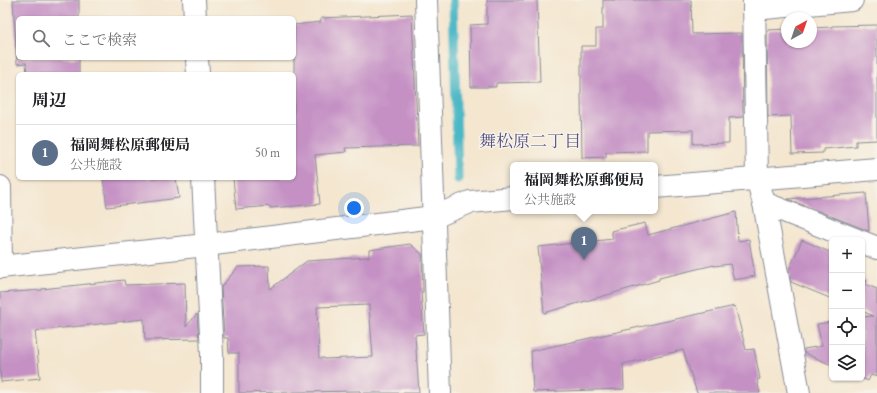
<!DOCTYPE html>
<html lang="ja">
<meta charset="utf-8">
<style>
body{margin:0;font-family:"EB Garamond","Noto Serif JP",serif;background:#f2f2f2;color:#202124}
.controls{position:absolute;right:12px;bottom:12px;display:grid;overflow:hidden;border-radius:6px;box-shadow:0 1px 3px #0004}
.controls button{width:36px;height:36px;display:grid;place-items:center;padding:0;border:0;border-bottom:1px solid #e0e0e0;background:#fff;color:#202124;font:20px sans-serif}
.compass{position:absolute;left:781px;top:12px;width:36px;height:36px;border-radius:50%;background:#fff;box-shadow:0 1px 3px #0004;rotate:40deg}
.you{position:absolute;left:354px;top:208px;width:14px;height:14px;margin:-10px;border:3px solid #fff;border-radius:50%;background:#1a73e8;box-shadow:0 0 0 6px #1a73e833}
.badge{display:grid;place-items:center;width:26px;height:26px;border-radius:50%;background:#7c3aed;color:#fff;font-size:13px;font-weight:700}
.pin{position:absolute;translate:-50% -33px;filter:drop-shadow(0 1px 2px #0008)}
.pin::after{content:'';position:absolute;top:21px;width:14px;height:12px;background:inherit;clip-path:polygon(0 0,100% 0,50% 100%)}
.popup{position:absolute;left:510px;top:162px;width:148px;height:52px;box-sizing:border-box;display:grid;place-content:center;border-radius:6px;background:#fff;filter:drop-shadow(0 1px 3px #0005);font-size:13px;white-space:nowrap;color:#757577}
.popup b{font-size:15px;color:#202124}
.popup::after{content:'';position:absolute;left:50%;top:100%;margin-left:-8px;border:8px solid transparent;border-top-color:#fff}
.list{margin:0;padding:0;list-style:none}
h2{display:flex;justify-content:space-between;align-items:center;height:52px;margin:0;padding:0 16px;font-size:17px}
h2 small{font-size:13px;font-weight:400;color:#757577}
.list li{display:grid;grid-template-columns:26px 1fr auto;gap:12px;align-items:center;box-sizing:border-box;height:56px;padding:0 16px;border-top:1px solid #e0e0e0}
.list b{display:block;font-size:15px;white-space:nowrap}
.list p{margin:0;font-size:13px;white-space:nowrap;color:#757577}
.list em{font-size:13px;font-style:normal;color:#757577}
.icon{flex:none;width:22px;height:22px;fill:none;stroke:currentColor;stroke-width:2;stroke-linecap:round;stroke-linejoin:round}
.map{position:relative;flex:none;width:877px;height:393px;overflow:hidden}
.search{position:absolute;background:#fff;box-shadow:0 1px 3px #0004;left:16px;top:16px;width:280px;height:44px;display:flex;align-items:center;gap:10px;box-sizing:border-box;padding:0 14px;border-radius:6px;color:#757577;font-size:15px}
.panel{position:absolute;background:#fff;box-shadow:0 1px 3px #0004;left:16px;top:72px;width:280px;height:108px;border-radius:6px}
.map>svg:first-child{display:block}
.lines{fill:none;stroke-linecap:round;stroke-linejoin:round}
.stream{stroke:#4bb8c6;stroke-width:9}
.building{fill:#c591c5;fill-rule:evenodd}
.street-casing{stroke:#888a96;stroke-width:24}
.secondary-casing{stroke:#888a96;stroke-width:24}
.street{stroke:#fff;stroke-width:22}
.secondary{stroke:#fff;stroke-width:22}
.labels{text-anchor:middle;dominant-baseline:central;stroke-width:3;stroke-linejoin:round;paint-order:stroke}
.neighbourhood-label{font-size:17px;fill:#565182;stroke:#f7f3e8}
</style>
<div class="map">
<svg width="877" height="393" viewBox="0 0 877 393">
<rect width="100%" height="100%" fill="#f7f3e8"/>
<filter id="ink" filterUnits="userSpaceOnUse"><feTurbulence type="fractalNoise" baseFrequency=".025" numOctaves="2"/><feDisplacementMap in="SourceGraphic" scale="8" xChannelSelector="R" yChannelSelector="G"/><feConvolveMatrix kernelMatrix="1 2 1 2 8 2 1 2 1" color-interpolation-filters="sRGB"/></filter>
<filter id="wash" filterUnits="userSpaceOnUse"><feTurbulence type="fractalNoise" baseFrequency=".012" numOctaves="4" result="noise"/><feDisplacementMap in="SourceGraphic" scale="16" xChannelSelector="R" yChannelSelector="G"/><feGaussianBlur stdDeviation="0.9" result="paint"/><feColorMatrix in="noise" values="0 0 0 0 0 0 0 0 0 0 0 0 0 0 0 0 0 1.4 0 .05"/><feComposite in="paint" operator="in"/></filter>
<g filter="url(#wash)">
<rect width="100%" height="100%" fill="#f4e6cf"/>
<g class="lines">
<polyline class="stream" points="453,0 458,179"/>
</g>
<g id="blocks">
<g class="building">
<polygon points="13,0 79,0 79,18 18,18 18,58 79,58 79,74 27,74 26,63 17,64"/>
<polygon points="487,0 537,0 540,82 496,83 496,87 471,87 470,25 487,24"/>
<polygon points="603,0 691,0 692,34 742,33 743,117 729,118 729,143 693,144 693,130 647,131 647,151 606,152 606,157 582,158 581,95 581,46 596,46 596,29 603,29"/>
<polygon points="412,14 418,146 345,148 346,152 315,155 320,204 270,208 270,206 236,209 233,178 294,178 294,25 321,22 321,18"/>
<polygon points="877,25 877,140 856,141 856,146 823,149 823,153 792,154 791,116 768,117 767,32 768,32 768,30 787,29 787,42 811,42 811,28 832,27 832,26"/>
<polygon points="103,178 176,178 179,198 107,207"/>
<polygon points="866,193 869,231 788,199"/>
<polygon points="736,212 738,241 749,239 755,276 734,280 730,264 714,266 714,265 659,278 659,280 544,313 538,247 613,239 611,231 645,223 648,235"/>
<polygon points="802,240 832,253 832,299 791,282 789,270"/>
<path d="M410,244L422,254L423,292H421L424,334L415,335L419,393H360V391L239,393V353H229L228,338H224L221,287L238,267L269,266L270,289L307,261L337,259L369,257V250ZM369,305L373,357L324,359V358H319L317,307Z"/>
<polygon points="862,278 867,281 865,284 877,289 877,377 871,375 868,381 862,378 862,317 873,316 862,311"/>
<polygon points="124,280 125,285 185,283 186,327 197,314 199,339 145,340 144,319 35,331 40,378 1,382 0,368 0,293 42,290 42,289"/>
<polygon points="735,306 746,350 754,349 760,379 757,380 760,393 697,393 683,350 623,364 624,389 533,392 531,351"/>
<polygon points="832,322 832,365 804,353 804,349 822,346 817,324"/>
</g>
</g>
</g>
<g filter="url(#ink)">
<use href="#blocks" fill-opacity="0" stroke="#888a96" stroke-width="1"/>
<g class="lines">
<defs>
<g id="street">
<polyline points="426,0 440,393"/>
<polyline points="754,0 757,178 764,203 799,393"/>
<polyline points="754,9 852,0"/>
<polyline points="0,187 1,267"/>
<polyline points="764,203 857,240"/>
<polyline points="862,242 877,248"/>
</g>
<g id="secondary">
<polyline points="194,0 195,18"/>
<polyline points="197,58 198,74"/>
<polyline points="203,178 212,354 212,393"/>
<polyline points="655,187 877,169"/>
<polyline points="0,267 206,245 434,217 470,202 513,198"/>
</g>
</defs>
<use href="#street" class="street-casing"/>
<use href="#secondary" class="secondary-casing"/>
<use href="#street" class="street"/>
<use href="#secondary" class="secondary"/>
</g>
</g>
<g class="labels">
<g class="neighbourhood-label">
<text x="530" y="141">舞松原二丁目</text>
</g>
</g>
</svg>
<div class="controls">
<button>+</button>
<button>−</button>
<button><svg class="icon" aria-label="locate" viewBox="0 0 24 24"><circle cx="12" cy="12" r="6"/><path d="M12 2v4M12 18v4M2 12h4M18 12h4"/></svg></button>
<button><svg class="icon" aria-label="layers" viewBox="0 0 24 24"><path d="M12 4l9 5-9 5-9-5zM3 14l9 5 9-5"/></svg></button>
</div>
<svg class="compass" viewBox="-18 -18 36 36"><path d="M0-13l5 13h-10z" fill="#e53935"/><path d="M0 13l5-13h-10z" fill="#757577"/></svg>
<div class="you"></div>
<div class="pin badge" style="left:584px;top:260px;background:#5c6f8a">1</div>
<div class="popup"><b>福岡舞松原郵便局</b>公共施設</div>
<div class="search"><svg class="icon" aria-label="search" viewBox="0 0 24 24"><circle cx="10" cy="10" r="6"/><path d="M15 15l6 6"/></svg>ここで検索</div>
<section class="panel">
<h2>周辺<small></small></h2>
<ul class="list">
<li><span class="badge" style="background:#5c6f8a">1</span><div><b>福岡舞松原郵便局</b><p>公共施設</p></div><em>50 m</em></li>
</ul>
</section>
</div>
